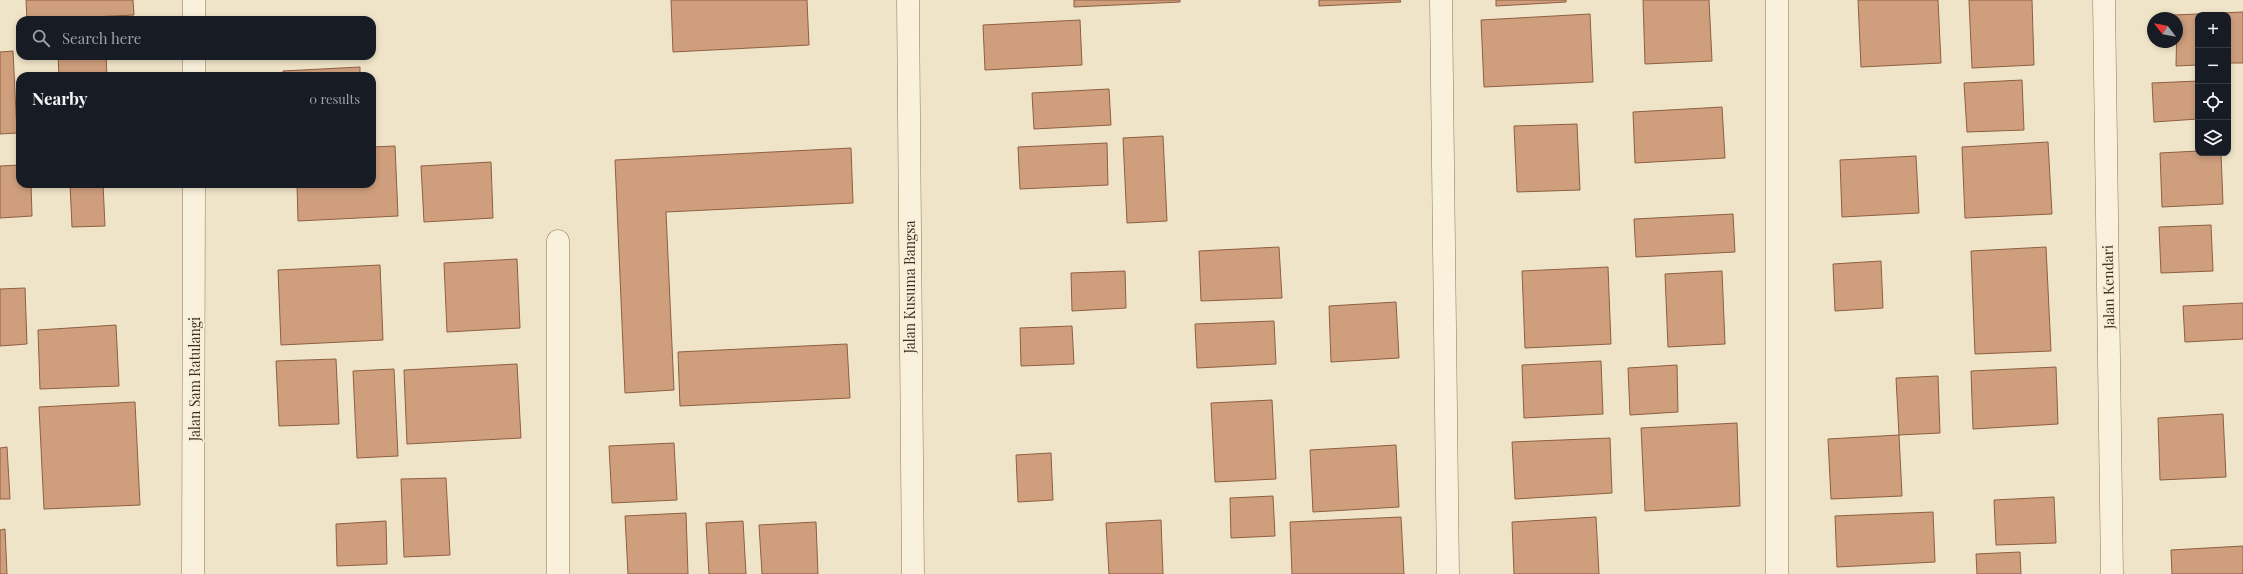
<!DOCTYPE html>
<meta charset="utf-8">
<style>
body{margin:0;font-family:"Playfair Display",serif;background:#242831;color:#f1f3f6}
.controls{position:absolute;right:12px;top:12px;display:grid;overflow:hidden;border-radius:8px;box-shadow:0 2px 6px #0003}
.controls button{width:36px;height:36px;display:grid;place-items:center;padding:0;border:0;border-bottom:1px solid #363941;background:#171b24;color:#f1f3f6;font:20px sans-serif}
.compass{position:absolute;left:2147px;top:12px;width:36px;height:36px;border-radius:50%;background:#171b24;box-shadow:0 2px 6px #0003;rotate:301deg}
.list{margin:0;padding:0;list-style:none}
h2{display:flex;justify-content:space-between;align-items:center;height:52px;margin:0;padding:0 16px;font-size:17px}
h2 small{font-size:13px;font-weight:400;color:#9ea1a6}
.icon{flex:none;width:22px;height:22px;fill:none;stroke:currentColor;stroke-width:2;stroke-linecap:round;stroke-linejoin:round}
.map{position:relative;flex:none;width:2243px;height:574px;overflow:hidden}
.search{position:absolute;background:#171b24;box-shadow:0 2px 6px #0003;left:16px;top:16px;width:360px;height:44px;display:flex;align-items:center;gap:10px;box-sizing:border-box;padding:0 14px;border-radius:12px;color:#9ea1a6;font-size:15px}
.panel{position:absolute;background:#171b24;box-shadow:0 2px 6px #0003;left:16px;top:72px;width:360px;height:116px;border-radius:12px}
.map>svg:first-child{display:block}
.building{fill:#cf9f7d;stroke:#8d5f41}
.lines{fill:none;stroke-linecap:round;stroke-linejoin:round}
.minor-casing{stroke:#8d765c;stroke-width:23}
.minor{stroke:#faf1dc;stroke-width:22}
.labels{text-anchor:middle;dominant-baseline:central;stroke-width:3.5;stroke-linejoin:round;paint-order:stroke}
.street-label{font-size:14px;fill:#3d2e20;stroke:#f7eed8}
</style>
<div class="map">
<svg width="2243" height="574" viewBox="0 0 2243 574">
<rect width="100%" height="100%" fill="#f0e4c8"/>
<g class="building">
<polygon points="26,0 133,0 134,15 27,20"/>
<polygon points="671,0 807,0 809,45 673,52"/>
<polygon points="1074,0 1180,0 1180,2 1074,7"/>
<polygon points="1319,0 1400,0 1401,2 1319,6"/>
<polygon points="1496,0 1566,0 1566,2 1496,6"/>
<polygon points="1643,0 1709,0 1712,61 1645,64"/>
<polygon points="1858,0 1938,0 1941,63 1861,67"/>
<polygon points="1969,0 2032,0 2034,65 1972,68"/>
<polygon points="2243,12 2243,63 2228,63 2228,15 2198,15 2198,65 2176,66 2177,18 2174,18 2174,15"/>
<polygon points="1590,14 1593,82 1484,87 1481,20"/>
<polygon points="1080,20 1082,65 985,70 983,25"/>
<polygon points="13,51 17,133 0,134 0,52"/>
<polygon points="58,56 106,56 107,76 59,76"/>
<polygon points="360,67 360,76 283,76 283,71"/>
<polygon points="2022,80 2024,130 1967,132 1964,83"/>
<polygon points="2198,81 2198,119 2154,122 2152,83"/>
<polygon points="1109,89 1111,125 1034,129 1032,93"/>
<polygon points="1722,107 1725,158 1635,163 1633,112"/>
<polygon points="1577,124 1580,190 1517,192 1514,126"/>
<polygon points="1163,136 1167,221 1127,223 1123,138"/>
<polygon points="2048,142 2052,214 1965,218 1962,147"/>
<polygon points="1107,143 1108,185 1020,189 1018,147"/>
<polygon points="395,146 398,216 298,221 297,184 372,184 372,147"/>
<polygon points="851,148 853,203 666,212 674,390 625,393 615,160"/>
<polygon points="2198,151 2198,153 2221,153 2223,204 2162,207 2160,153"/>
<polygon points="1916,156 1919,213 1842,217 1840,160"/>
<polygon points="491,162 493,218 424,222 421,166"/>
<polygon points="20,165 20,184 31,184 32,216 0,218 0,166"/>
<polygon points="70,184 103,184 105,226 72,227"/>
<polygon points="1733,214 1735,252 1636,257 1634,219"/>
<polygon points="2211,225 2213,271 2161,273 2159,227"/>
<polygon points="1279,247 1282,298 1201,301 1199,251"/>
<polygon points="2046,247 2051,351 1975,354 1971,251"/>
<polygon points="517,259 520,328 447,332 444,263"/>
<polygon points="1881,261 1883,308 1835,311 1833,264"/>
<polygon points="380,265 383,340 281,345 278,270"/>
<polygon points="1608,267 1611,344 1525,348 1522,271"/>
<polygon points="1125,271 1126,308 1072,311 1071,273"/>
<polygon points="1722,271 1725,344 1668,347 1665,274"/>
<polygon points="25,288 27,344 0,346 0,289"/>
<polygon points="1396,302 1399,358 1331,362 1329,306"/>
<polygon points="2243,303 2243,339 2185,342 2183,306"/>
<polygon points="1274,321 1276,364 1197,368 1195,324"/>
<polygon points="116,325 119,386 40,389 38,330"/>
<polygon points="1072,326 1074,364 1021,366 1020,328"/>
<polygon points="847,344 850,398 680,406 678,352"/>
<polygon points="336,359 339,424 279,426 276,361"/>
<polygon points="1601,361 1603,414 1524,418 1522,365"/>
<polygon points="517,364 521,438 407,444 404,370"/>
<polygon points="1677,365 1678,412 1630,415 1628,368"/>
<polygon points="2056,367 2058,424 1973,429 1971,371"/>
<polygon points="394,369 398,456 357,458 353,371"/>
<polygon points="1938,376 1940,433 1899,435 1896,378"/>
<polygon points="1272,400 1276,479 1215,482 1211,403"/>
<polygon points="135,402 140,505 44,509 39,407"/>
<polygon points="2223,414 2226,477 2160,480 2158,418"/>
<polygon points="1737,423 1740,506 1645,511 1641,428"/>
<polygon points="1899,435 1902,496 1831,499 1828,439"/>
<polygon points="1610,438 1612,493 1515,499 1512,442"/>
<polygon points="674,443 677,500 612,503 609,446"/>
<polygon points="1396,445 1399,507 1313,512 1310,450"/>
<polygon points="7,447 10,499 0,499 0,448"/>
<polygon points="1051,453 1053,500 1018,502 1016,455"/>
<polygon points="446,478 450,555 404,557 401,479"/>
<polygon points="1273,496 1275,536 1231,538 1230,498"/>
<polygon points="2054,497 2056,543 1996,545 1994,500"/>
<polygon points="1933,512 1935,562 1837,567 1835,516"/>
<polygon points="686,513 688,574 628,574 625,516"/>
<polygon points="1401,517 1404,574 1292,574 1290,522"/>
<polygon points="1596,517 1599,574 1514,574 1512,522"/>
<polygon points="1161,520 1163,574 1109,574 1106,523"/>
<polygon points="386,521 387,564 337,566 336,524"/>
<polygon points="743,521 746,574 709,574 706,523"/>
<polygon points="816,522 818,574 762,574 759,525"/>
<polygon points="5,529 7,574 0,574 0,530"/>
<polygon points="2243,546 2243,574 2172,574 2171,550"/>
<polygon points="2020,552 2021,574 1977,574 1976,554"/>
</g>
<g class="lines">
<defs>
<g id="minor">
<polyline points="908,0 913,574"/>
<polyline points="1441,0 1448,574"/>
<polyline points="2104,0 2112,574"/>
<polyline points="194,20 194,0"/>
<polyline points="194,76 194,56"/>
<polyline points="558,241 558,574"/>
<polyline points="193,574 194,184"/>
<polyline points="1777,574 1777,0"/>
</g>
</defs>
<use href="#minor" class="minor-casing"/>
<use href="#minor" class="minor"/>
</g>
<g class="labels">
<g class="street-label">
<text transform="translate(909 287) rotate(-90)">Jalan Kusuma Bangsa</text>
<text transform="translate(2108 287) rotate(-91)">Jalan Kendari</text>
<text transform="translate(194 379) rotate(-90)">Jalan Sam Ratulangi</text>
</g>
</g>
</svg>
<div class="controls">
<button>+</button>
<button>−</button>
<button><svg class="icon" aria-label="locate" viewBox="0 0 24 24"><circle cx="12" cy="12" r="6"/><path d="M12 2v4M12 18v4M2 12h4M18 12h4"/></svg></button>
<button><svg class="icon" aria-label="layers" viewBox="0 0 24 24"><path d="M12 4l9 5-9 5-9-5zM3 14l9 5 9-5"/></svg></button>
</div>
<svg class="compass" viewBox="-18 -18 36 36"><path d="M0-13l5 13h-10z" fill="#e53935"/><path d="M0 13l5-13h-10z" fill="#9ea1a6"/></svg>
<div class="search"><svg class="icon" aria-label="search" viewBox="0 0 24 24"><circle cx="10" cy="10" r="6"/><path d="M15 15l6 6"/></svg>Search here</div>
<section class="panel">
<h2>Nearby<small>0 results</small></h2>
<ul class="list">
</ul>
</section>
</div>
